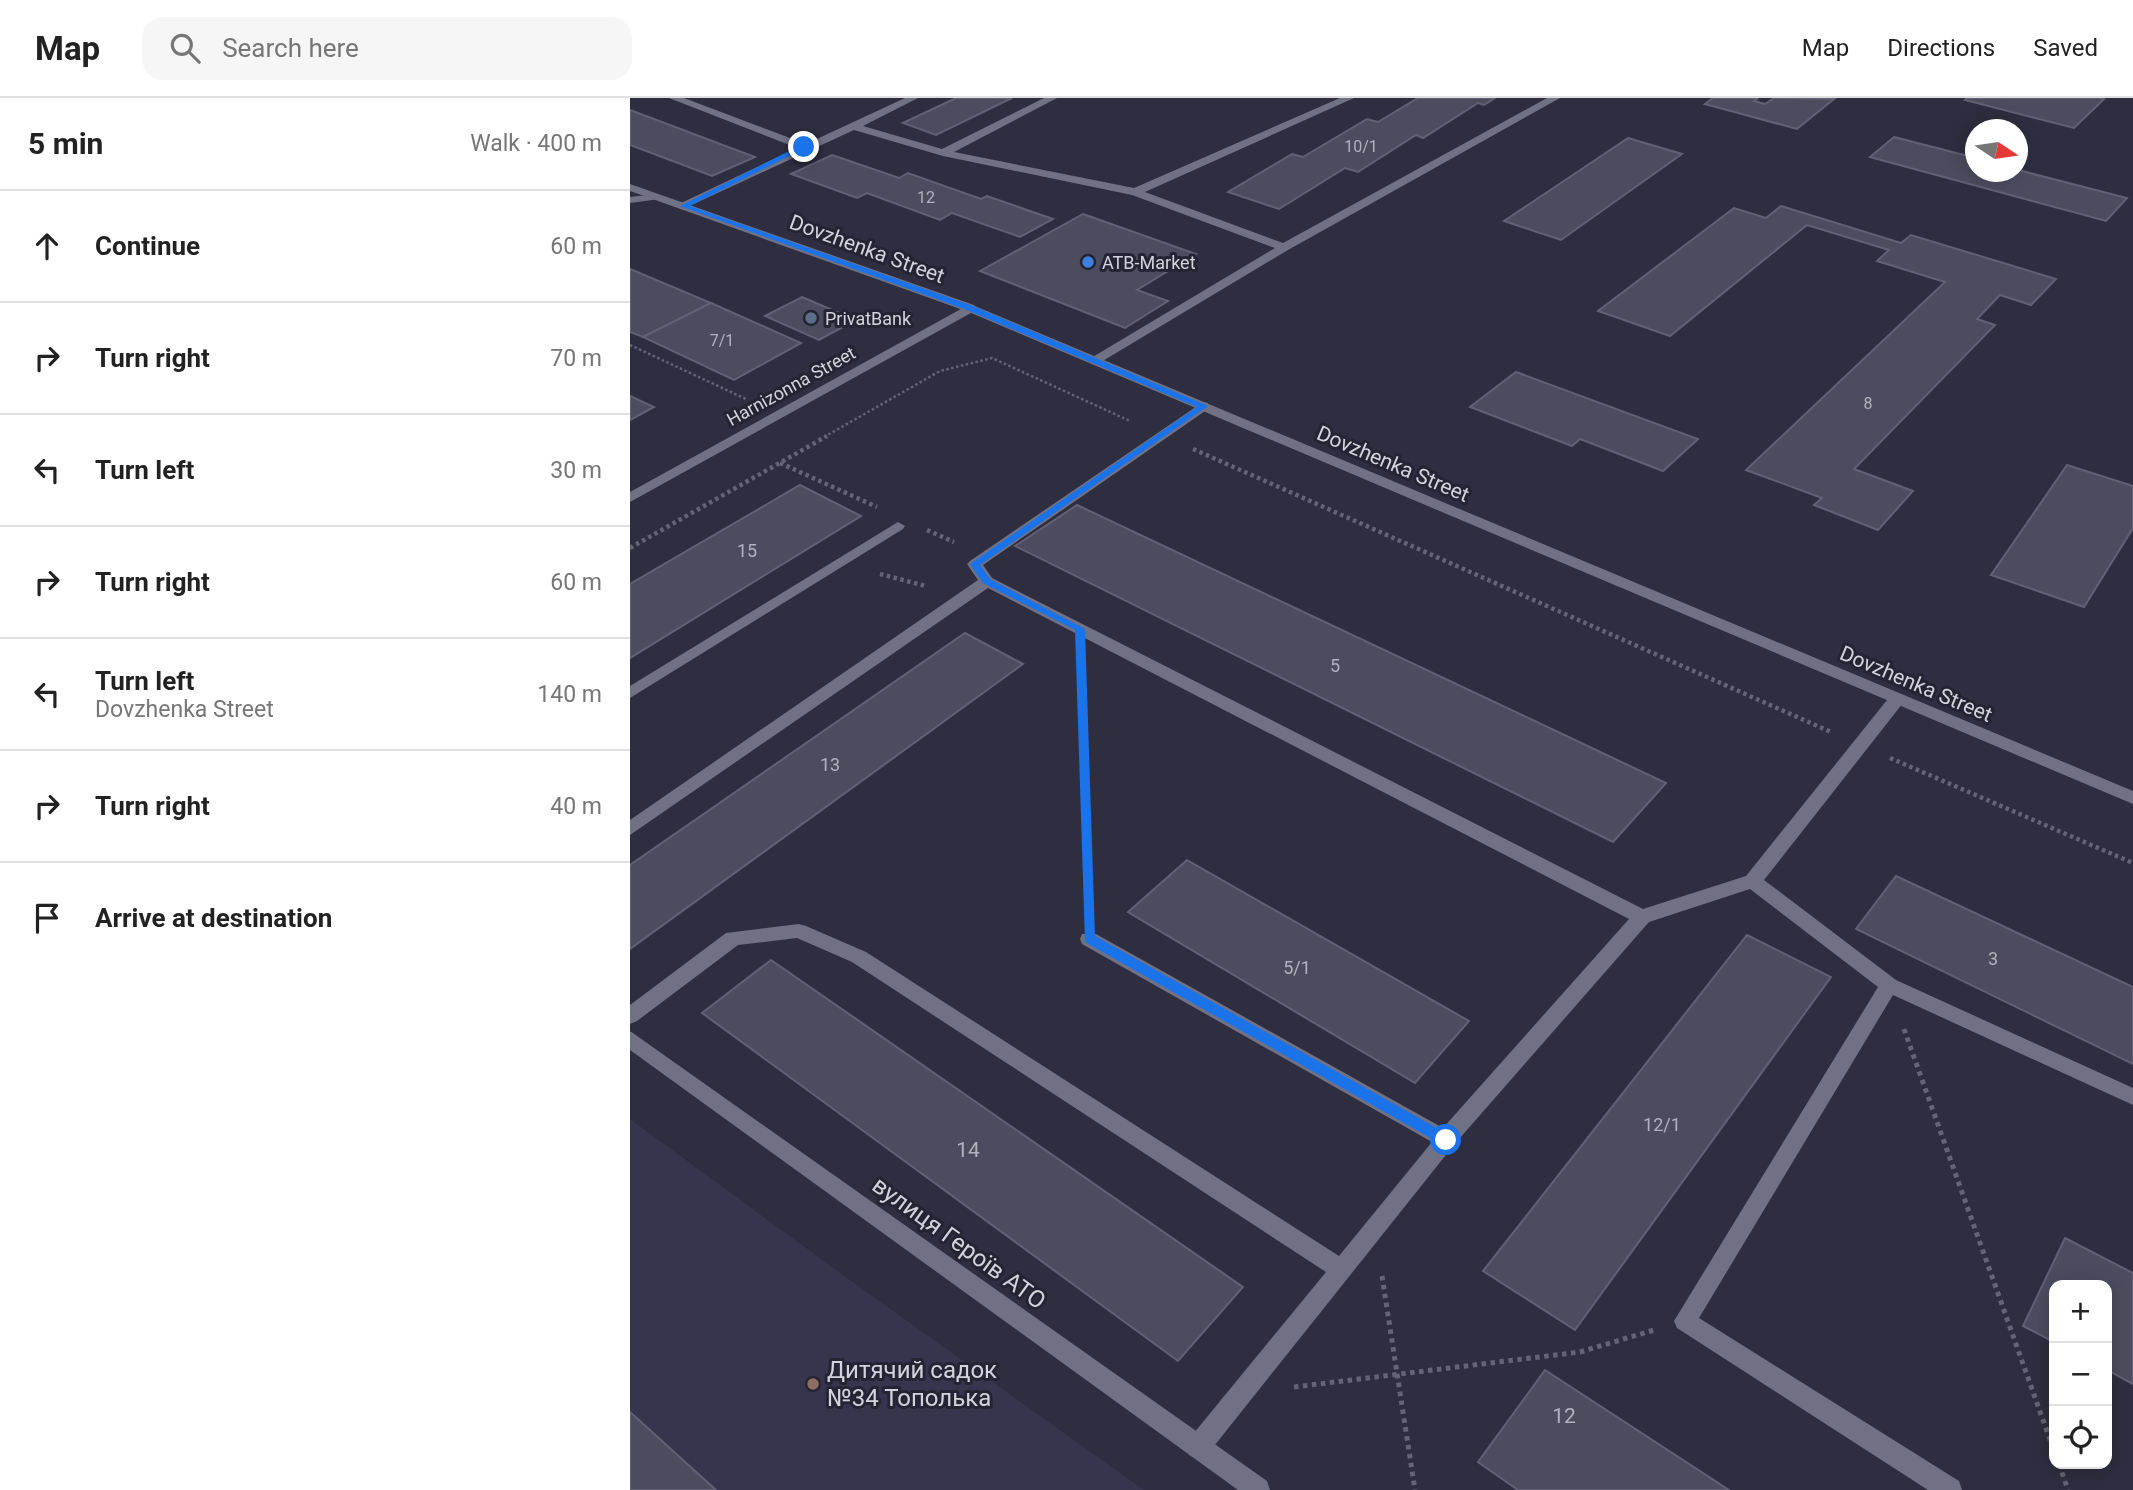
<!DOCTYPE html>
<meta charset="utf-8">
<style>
body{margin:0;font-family:Roboto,sans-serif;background:#f6f6f6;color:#222}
.controls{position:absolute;right:21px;bottom:21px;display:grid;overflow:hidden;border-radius:14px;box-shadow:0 4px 18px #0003}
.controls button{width:63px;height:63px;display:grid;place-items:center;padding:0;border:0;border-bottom:2px solid #e0e0e0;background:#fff;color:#222;font:35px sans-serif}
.compass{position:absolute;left:1335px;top:21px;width:63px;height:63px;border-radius:50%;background:#fff;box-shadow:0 4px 18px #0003;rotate:103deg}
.stop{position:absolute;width:21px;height:21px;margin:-16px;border:5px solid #1a73e8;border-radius:50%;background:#fff}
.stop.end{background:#1a73e8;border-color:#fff;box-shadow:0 2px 7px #0008}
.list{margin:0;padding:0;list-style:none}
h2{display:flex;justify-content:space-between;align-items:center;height:91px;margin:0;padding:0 28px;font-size:30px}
h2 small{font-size:23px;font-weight:400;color:#767676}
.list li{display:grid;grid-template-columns:46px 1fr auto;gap:21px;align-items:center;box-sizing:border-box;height:112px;padding:0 28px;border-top:2px solid #e0e0e0}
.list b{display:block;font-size:26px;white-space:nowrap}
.list p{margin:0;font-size:23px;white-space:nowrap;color:#767676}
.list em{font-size:23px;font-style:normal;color:#767676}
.icon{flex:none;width:38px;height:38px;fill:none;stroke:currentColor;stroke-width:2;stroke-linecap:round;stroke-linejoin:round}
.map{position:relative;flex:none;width:1503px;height:1392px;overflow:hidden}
header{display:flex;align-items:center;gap:42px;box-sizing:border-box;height:98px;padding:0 35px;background:#fff;border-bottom:2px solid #e0e0e0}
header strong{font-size:33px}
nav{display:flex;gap:38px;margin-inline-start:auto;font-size:24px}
.search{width:490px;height:63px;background:#f6f6f6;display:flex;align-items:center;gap:18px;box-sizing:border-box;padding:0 24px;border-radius:21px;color:#767676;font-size:26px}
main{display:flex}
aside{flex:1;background:#fff}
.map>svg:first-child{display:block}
.built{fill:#36354d}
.building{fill:#4d4c5f;stroke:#616074;stroke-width:2}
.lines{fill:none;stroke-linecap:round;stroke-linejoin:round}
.path-far2{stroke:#656474;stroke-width:2.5;stroke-dasharray:2.5 2.5;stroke-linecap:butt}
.path-far1{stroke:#656474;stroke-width:4.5;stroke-dasharray:3.5 3.5;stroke-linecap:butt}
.path{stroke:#656474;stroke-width:5;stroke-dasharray:4.5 4.5;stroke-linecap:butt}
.service{fill:#717185;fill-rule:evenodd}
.minor{fill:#717185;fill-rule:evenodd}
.tertiary{fill:#717185;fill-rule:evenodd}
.route{fill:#1a73e8}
.shop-dot{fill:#3f7fe0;stroke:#252435;stroke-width:2.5}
.service-dot{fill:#5c6f8a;stroke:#252435;stroke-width:2.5}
.education-dot{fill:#8d6e63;stroke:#252435;stroke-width:2.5}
.labels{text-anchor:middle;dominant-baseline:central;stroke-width:6;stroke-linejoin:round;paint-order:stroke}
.far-number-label{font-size:16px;fill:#b2b1be}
.far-poi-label{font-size:18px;fill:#d3d3de;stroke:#252435;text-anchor:start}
.far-street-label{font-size:18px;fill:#d3d3de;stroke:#252435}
.number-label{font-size:18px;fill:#b2b1be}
.street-label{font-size:21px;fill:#d3d3de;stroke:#252435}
.near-number-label{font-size:21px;fill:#b2b1be}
.near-street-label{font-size:24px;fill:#d3d3de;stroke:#252435}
.near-poi-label{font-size:24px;fill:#d3d3de;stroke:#252435;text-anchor:start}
</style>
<header>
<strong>Map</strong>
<div class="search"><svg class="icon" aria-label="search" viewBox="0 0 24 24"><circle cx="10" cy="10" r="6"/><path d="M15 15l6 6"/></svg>Search here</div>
<nav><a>Map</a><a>Directions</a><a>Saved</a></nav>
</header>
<main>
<aside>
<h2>5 min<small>Walk · 400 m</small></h2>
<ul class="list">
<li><svg class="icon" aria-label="ahead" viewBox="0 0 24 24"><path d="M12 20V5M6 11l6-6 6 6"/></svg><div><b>Continue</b></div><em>60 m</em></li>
<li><svg class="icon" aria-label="right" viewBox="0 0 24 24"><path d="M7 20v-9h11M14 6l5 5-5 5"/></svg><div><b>Turn right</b></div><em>70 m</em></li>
<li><svg class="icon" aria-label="left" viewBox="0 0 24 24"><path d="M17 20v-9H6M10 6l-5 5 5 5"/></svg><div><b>Turn left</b></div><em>30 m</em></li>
<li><svg class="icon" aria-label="right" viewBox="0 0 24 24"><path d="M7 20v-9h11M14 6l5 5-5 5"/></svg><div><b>Turn right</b></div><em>60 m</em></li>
<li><svg class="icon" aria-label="left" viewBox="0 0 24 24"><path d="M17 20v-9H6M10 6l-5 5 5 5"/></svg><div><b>Turn left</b><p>Dovzhenka Street</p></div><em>140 m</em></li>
<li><svg class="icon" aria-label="right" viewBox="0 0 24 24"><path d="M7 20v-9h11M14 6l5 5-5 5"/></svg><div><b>Turn right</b></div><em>40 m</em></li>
<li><svg class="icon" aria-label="arrive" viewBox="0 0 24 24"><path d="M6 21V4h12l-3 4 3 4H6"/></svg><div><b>Arrive at destination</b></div></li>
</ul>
</aside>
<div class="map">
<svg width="1503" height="1392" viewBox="0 0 1503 1392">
<rect width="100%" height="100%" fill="#2f2e40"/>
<polygon class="built" points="0,1021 217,1180 514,1392 0,1392"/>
<g class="building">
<polygon points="326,0 382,0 306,37 273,25"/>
<polygon points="788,0 865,0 854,7 848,5 793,40 786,37 728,74 715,70 649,111 598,94 662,56 673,59 737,21 748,24"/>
<polygon points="1083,0 1123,0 1127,1 1124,3 1135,6 1144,0 1204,1 1167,31 1075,6"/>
<polygon points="1337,0 1469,0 1474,1 1444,30 1335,2"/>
<polygon points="0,12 125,59 82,78 0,47"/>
<polygon points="1264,39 1346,60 1346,74 1388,72 1497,100 1476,123 1240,59"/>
<polygon points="998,40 1052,56 931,142 874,123"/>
<polygon points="202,57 269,80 278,75 351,101 357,98 423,121 390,139 322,115 310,122 237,95 227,100 161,76"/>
<polygon points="1151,108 1271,145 1281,137 1426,181 1401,207 1370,197 1347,221 1365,227 1224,371 1283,393 1248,432 1184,407 1192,400 1116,372 1315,184 1247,163 1259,152 1177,127 1040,238 968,213 1104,110 1136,120"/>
<polygon points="453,116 566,156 507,192 538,203 495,230 350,173"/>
<polygon points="0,171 81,205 13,239 0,234"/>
<polygon points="172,199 226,222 189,242 135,218"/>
<polygon points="81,205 171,245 104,282 13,239"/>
<polygon points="886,274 1068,341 1033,373 950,341 942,348 840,309"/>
<polygon points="0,298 24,309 0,322"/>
<polygon points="1437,367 1503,388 1503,430 1454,509 1361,477"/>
<polygon points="170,387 231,418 0,560 0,486"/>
<polygon points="447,407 1036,685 983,744 385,448"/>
<polygon points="335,535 393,566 0,851 0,767"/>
<polygon points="557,762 839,923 785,985 498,814"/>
<polygon points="1266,778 1503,889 1503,966 1226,831"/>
<polygon points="1117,837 1201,879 945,1232 853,1173"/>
<polygon points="141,862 613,1189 548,1263 72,915"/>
<polygon points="1435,1140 1503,1175 1503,1286 1477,1272 1477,1187 1424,1187 1424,1244 1393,1228"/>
<polygon points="915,1272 1099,1392 888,1392 848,1364"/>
<polygon points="0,1314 86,1392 0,1392"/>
</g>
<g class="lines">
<g class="path-far2">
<polyline points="0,247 116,301"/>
<polyline points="194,339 310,273 362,260 500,323"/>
</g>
<g class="path-far1">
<polyline points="563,351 1201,634"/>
<polyline points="150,365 247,409"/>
<polyline points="297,432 324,444"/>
<polyline points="0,450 197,338"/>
<polyline points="250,476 296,488"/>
<polyline points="451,565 458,791"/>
<polyline points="1260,660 1503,765"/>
</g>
<g class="path">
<polyline points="458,789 459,812"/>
<polyline points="1274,931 1424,1353"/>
<polyline points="752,1178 785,1392"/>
<polyline points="664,1289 950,1254 1024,1232"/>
<polyline points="1429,1366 1438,1392"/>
</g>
<g class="service">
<polygon points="39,0 54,0 176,46 275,0 288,0 233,28 312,51 414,0 427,0 324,54 504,90 710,0 724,0 515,94 653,145 917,0 930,0 658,152 466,267 461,266 461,260 645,150 502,97 313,58 224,32 53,111 47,108 49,106 167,50"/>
<polygon points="26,96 32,99 30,101 0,105 0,99"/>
<polygon points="573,304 578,305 578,311 353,467 362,480 1013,811 1116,778 1261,597 1273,597 1275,601 1273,605 1134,782 1266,882 1503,990 1503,1007 1263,897 1069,1220 1329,1383 1332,1392 1298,1392 1047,1230 1044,1223 1248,889 1120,791 1019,824 823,1048 577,1357 568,1361 559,1357 556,1349 559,1341 696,1174 222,864 167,840 108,847 7,923 0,926 0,907 96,835 169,826 176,828 236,854 709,1158 802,1044 452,846 450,841 452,836 466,836 813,1030 999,821 358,490 0,737 0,722 348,482 337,466 340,463"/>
<polygon points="268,424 275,428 273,431 0,600 0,588"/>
</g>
<g class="minor">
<polygon points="0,86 344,207 346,210 336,213 0,93"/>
<polygon points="0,933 637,1383 640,1392 608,1392 0,952"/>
</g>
<polygon class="tertiary" points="340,206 1503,693 1503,706 341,215 0,404 0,394"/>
</g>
<polygon class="route" points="171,47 177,49 60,108 343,208 578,308 350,467 360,481 455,531 465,838 821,1038 821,1046 811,1046 455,844 445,532 353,485 340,466 567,309 337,212 50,108"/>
<circle class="shop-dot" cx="458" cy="164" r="7"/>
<circle class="service-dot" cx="181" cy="220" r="7"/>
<circle class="education-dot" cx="183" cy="1286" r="7"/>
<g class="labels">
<g class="far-number-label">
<text x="731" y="48">10/1</text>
<text x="296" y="99">12</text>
<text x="92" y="242">7/1</text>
<text x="1238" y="305">8</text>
</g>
<g class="far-poi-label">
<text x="472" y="164">ATB-Market</text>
<text x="195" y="220">PrivatBank</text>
</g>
<g class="far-street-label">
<text transform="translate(161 288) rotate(-29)">Harnizonna Street</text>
</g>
<g class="number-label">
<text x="117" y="452">15</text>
<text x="705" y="567">5</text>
<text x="200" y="666">13</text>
<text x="1363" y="860">3</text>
<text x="667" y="869">5/1</text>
<text x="1032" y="1026">12/1</text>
</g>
<g class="street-label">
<text transform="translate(237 151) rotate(20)">Dovzhenka Street</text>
<text transform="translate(763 366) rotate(23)">Dovzhenka Street</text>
<text transform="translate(1286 586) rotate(23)">Dovzhenka Street</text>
</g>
<g class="near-number-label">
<text x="338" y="1052">14</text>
<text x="934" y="1318">12</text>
</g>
<g class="near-street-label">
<text transform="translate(329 1145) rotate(36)">вулиця Героїв АТО</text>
</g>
<g class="near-poi-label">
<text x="197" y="1272">Дитячий садок<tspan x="197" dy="28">№34 Тополька</tspan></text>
</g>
</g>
</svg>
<div class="controls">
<button>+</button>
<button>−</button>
<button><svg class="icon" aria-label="locate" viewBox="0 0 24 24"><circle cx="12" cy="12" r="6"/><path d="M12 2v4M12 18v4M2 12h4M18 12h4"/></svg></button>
</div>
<svg class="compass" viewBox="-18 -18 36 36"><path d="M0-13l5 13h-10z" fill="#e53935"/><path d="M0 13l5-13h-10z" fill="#767676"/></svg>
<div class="stop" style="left:816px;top:1042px"></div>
<div class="stop end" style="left:174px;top:49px"></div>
</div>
</main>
